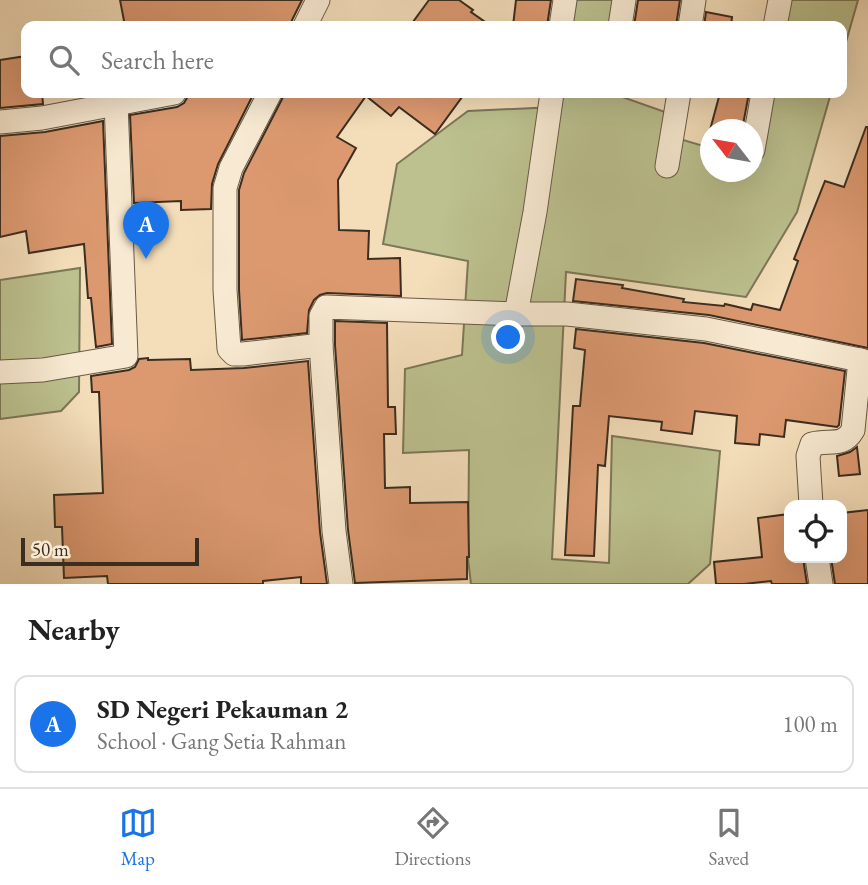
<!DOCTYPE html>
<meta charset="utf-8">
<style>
body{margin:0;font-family:"EB Garamond",serif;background:#f2f2f2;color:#222}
.controls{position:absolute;right:21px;bottom:21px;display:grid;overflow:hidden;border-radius:14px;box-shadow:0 7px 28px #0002}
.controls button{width:63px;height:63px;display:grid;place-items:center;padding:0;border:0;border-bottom:2px solid #e0e0e0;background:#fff;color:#222;font:35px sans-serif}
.compass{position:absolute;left:700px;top:119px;width:63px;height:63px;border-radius:50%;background:#fff;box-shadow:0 7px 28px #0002;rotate:301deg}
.scale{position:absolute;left:21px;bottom:18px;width:178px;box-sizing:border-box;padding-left:7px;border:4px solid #3b2d20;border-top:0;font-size:19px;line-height:24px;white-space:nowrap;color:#3b2d20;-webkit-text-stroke:5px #f8ead2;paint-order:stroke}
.you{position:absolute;left:509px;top:338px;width:24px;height:24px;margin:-18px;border:5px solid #fff;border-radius:50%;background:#1a73e8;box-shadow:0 0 0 10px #1a73e833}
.badge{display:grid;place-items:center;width:46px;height:46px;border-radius:50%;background:#1a73e8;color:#fff;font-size:23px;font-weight:700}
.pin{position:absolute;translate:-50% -58px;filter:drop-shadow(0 2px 4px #0008)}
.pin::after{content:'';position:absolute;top:37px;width:24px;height:21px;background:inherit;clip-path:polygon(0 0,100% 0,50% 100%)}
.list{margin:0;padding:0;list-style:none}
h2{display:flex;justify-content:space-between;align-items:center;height:91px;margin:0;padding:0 28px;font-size:30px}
h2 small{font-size:23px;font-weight:400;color:#767676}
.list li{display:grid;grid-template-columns:46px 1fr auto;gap:21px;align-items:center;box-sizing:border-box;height:98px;margin:0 14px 14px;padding:0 14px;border:2px solid #e0e0e0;border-radius:14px}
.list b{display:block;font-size:26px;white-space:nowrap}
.list p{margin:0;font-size:23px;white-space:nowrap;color:#767676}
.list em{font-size:23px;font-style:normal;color:#767676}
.icon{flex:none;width:38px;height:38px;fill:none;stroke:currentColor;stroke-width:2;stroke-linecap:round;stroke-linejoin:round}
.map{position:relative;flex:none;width:868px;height:584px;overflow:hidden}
.search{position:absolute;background:#fff;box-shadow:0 7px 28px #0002;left:21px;right:21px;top:21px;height:77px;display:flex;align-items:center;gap:18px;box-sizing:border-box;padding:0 24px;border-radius:14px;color:#767676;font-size:26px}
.sheet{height:203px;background:#fff}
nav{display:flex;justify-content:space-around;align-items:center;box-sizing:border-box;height:98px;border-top:2px solid #e0e0e0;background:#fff;font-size:19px;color:#767676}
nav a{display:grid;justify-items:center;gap:4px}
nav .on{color:#1a73e8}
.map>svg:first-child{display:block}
.green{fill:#bcc18f;stroke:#7c7758;stroke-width:2}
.building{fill:#dc9970;stroke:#3b2d20;stroke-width:2}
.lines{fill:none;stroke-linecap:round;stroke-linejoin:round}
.minor-casing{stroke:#695946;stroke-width:25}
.minor{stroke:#f8ead2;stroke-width:23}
</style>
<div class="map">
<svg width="868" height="584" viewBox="0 0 868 584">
<rect width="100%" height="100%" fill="#f4deba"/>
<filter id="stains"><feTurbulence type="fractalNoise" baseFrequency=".00286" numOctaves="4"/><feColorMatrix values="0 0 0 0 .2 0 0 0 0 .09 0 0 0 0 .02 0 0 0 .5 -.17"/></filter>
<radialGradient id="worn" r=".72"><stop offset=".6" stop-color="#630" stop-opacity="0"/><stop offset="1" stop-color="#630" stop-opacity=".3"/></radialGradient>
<g class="green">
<polygon points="569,0 615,0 610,26 565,26"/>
<polygon points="784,0 858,0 842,56 842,26 779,26"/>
<polygon points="557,93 611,93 668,113 683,140 710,148 710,172 752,172 753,154 765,93 831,93 797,212 746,297 566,272 552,559 609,563 612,436 720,451 710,564 688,584 471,584 468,559 469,450 403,453 405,369 462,355 468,261 383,244 397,164 468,111 555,107"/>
<polygon points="80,268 79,392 61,411 0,419 0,280"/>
</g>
<g class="building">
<polygon points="120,0 302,0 292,20 291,26 125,26"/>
<polygon points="429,0 459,0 473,10 471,12 491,26 410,26"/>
<polygon points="516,0 551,0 547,26 513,26"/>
<polygon points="638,0 680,0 676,26 634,26"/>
<polygon points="706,12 732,17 731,26 704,26"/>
<polygon points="26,56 26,93 42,93 43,104 0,108 0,60"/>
<polygon points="188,93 254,93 218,164 212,184 211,209 181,210 181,201 134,203 130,115 177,107 184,103 187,98"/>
<polygon points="284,93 465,93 435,134 399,107 391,116 366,96 337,137 356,148 338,180 339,230 369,231 368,259 400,258 401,296 327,293 320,295 314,300 309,310 307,333 242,340 239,290 239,190 244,173 282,99"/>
<polygon points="720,93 749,93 742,130 710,130"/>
<polygon points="103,121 112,344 96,347 91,298 88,298 84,244 29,253 26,231 0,237 0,136 45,132"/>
<polygon points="866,127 868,127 868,348 709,315 573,301 576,279 623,285 622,288 684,299 683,302 724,306 725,304 751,310 753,304 780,310 798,261 794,259 825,181 844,187"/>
<polygon points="335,321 387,323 388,407 395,407 396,434 384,434 385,488 410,487 410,503 468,502 469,557 467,557 467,579 355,583 348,530 335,345"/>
<polygon points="576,329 704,343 845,371 839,425 837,427 786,420 784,437 760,434 759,445 735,443 737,416 695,411 692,434 661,430 662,422 609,416 605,466 598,465 594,556 565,555 573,406 580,406 585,350 574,348"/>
<polygon points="148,358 148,360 190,359 191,370 244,368 308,361 320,532 327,584 301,584 301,577 263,581 263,584 108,584 107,576 64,578 62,527 55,527 54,495 103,493 99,392 92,392 91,376 129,370 135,367 139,359"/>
<polygon points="857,447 860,474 839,476 837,456 850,452"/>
<polygon points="868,510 868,584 835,584 831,558 842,558 842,513"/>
<polygon points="789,514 789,558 803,558 807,584 772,584 771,581 744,584 716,584 714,562 762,557 758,518"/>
</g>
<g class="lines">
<defs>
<g id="minor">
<polyline points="305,26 318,0"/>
<polyline points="561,26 565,0"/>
<polyline points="620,26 624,0"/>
<polyline points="690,26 694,0"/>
<polyline points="775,26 780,0"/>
<polyline points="270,93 231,168 225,188 225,290 229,349 234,354 243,354 321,345"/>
<polyline points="0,122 42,118 174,93"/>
<polyline points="753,150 763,93"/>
<polyline points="667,166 679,93"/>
<polyline points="516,314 535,212 552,93"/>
<polyline points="0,372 43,370 126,356 116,103"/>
<path d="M811,505L808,456L812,444C829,439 843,448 853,430L860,360L868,362"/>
<polyline points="817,558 821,584"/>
<polyline points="341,584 334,531 321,345 321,316 326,307 516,314 567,314 706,329 860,360"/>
</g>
</defs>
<use href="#minor" class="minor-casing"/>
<use href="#minor" class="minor"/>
</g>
<rect width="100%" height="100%" filter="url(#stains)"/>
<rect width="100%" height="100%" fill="url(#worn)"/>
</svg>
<div class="controls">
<button><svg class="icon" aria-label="locate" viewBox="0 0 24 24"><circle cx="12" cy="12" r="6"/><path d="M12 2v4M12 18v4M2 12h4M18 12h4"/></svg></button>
</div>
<svg class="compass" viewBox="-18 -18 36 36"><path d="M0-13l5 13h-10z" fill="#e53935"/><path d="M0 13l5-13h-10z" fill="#767676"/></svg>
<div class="scale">50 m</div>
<div class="you"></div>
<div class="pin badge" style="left:146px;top:259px">A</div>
<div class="search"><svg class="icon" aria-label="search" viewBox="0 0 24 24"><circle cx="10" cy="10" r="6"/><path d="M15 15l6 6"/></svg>Search here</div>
</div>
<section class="sheet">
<h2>Nearby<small></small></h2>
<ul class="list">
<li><span class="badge">A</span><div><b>SD Negeri Pekauman 2</b><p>School · Gang Setia Rahman</p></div><em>100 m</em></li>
</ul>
</section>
<nav>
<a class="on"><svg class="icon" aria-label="map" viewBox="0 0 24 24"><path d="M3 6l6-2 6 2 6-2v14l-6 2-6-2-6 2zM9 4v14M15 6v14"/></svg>Map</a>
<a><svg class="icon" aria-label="directions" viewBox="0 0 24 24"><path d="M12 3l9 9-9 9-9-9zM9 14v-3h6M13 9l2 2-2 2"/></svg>Directions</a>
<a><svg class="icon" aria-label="saved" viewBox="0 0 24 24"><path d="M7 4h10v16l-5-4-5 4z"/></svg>Saved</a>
</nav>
